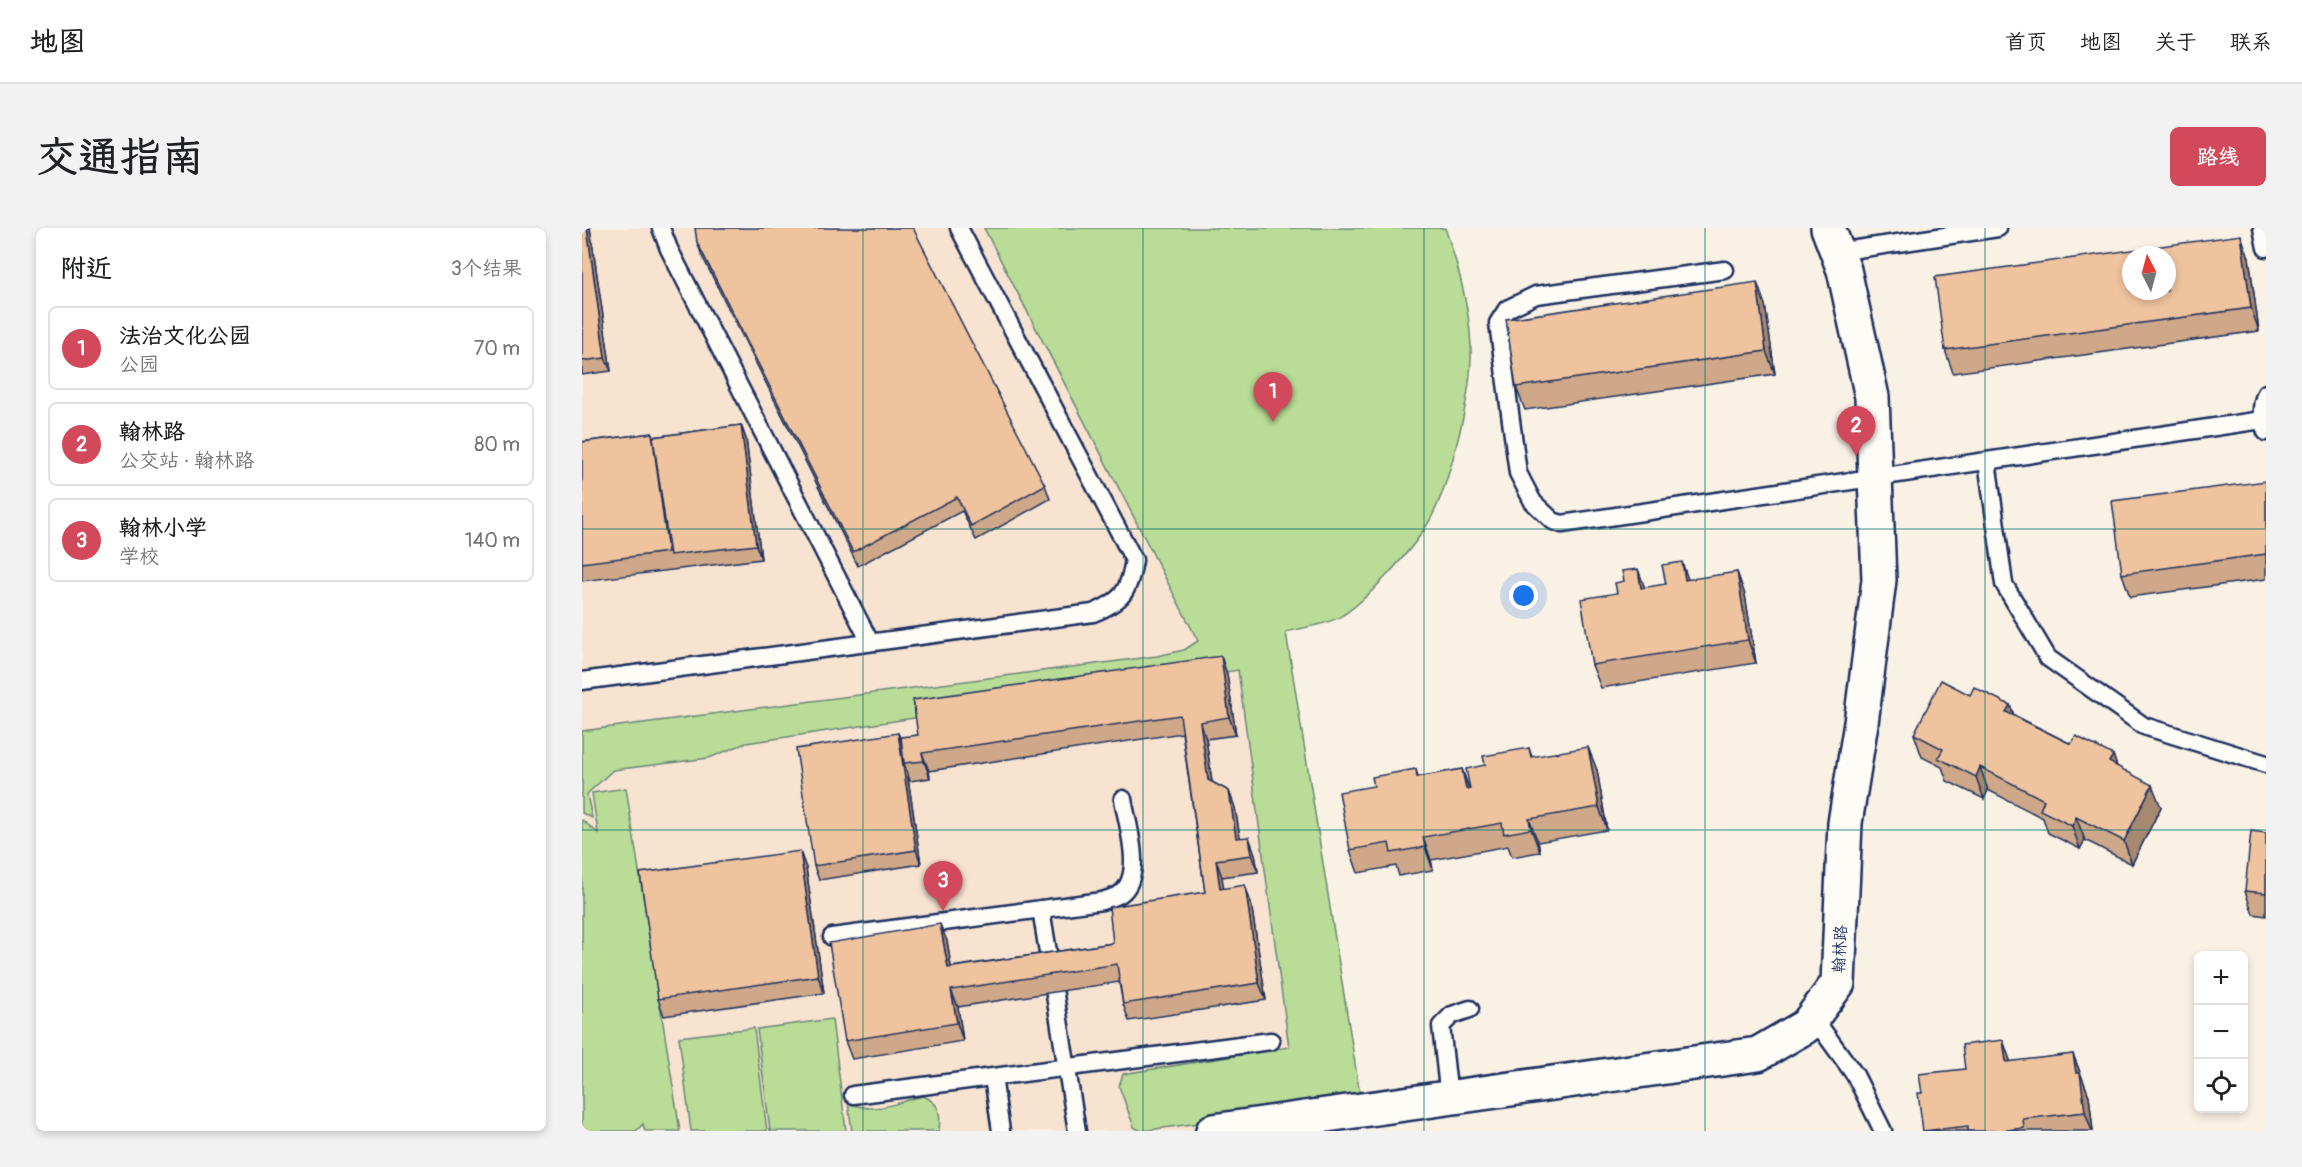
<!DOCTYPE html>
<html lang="zh">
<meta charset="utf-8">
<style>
body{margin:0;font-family:Pangolin,"LXGW WenKai TC",sans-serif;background:#f2f2f2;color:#202124}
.controls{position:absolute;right:18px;bottom:18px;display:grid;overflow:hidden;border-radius:9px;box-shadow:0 3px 9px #0003}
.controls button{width:54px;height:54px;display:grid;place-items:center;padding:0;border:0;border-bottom:2px solid #e0e0e0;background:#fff;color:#202124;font:30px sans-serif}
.compass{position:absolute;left:1540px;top:18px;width:54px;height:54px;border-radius:50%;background:#fff;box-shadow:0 3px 9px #0003;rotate:354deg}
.you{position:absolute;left:942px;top:368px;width:21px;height:21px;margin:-15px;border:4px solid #fff;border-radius:50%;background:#1a73e8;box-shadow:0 0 0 9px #1a73e833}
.badge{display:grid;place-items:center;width:39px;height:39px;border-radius:50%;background:#d1495b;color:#fff;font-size:20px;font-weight:700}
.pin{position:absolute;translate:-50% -50px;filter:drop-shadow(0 2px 3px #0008)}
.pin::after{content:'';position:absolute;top:32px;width:21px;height:18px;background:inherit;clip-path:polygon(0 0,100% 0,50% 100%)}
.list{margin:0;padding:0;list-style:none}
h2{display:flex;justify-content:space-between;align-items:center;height:78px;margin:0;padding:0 24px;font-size:26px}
h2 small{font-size:20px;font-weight:400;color:#757577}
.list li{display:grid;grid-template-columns:39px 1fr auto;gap:18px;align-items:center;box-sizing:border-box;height:84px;margin:0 12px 12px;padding:0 12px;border:2px solid #e0e0e0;border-radius:9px}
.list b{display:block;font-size:22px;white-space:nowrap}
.list p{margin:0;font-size:20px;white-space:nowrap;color:#757577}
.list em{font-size:20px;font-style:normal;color:#757577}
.icon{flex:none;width:33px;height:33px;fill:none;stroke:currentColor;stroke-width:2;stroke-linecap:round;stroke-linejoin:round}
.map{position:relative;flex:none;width:1684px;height:903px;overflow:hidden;border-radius:9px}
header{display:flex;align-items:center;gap:36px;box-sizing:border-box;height:84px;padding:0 30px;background:#fff;border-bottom:2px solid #e0e0e0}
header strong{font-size:28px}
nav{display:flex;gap:33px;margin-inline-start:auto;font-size:21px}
.intro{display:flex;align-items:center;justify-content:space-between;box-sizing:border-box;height:144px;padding:0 36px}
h1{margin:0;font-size:42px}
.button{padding:15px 27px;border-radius:9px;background:#d1495b;color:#fff;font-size:21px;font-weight:700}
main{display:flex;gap:36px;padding:0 36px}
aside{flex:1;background:#fff;border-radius:9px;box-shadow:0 3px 9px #0003}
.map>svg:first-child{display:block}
.built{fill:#f7e3d0}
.green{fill:#b9dc96;stroke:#6a867a;stroke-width:1.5}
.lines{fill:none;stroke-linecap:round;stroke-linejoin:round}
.lane-casing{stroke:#1b2f5e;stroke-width:21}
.secondary-casing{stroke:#1b2f5e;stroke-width:38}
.lane{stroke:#fdfcf7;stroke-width:16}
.secondary{stroke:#fdfcf7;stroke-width:33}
.wall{fill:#cea888;stroke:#1b2f5e;stroke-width:1.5}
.shaded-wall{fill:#a7886f;stroke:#1b2f5e;stroke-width:1.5}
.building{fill:#efc39e;stroke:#1b2f5e;stroke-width:1.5;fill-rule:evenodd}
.grid{fill:none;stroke:#0f766e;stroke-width:1.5;stroke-opacity:0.55}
.labels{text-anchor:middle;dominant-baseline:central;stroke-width:6;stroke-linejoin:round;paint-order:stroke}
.street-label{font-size:16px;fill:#1b2f5e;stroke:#fdfcf7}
</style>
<header>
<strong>地图</strong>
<nav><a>首页</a><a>地图</a><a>关于</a><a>联系</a></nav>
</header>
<div class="intro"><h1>交通指南</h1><a class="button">路线</a></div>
<main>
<aside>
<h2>附近<small>3个结果</small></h2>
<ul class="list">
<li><span class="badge">1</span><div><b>法治文化公园</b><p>公园</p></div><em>70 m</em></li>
<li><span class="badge">2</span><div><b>翰林路</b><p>公交站 · 翰林路</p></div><em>80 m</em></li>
<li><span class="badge">3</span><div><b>翰林小学</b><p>学校</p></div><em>140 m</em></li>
</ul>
</aside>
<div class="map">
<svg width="1684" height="903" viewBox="0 0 1684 903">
<rect width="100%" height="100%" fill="#faf1e5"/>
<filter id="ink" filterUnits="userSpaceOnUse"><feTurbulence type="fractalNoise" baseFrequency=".0167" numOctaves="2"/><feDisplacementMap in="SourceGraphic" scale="12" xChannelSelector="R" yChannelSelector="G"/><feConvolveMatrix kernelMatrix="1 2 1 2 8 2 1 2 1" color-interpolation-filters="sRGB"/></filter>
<g filter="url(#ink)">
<polygon class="built" points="0,0 402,0 616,412 673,408 756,885 631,903 0,903"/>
<g class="green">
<path d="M402,0H863C877,40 890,87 889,130C888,171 867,262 845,297C829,323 786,371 761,387C748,396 720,400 704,404L779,873L559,903L552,899L537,858L541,846L707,819L656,442L164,515L127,530L31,542L5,566L10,590L0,585V503L575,428L602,422L616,413Z"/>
<polygon points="44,560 98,903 63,903 61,896 54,903 0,903 0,592 16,605 10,565"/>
<polygon points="250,791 264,903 188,903 175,801"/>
<polygon points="172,800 185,903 109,903 97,809"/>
<path d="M341,868C358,875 359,885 357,903H270L266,874C293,888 314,874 341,868Z"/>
</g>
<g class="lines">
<defs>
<g id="lane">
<polyline points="79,0 87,21 288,414"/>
<polyline points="1680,0 1684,20"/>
<polyline points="1255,24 1416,0"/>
<polyline points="1143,42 954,67 925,81 916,95 936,245 951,274 971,293 980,296 1680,192"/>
<path d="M1684,165C1678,179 1679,190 1684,204"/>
<polyline points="1405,233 1422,356 1466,430 1562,498 1684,536"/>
<path d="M0,453L511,385C541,373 547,363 552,332L377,0"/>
<polyline points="459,681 495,903"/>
<path d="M250,709L520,673C526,671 533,669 538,666C563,648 545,596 541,571"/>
<polyline points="1231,789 1273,847 1301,903"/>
<polyline points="411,849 419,903"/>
<polyline points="271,867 689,813"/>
<polyline points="867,870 859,798 870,787 888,781"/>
</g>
<polyline id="secondary" points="631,903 1176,826 1224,798 1256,755 1263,595 1279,495 1297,352 1290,169 1262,42 1246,0"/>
</defs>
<use href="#lane" class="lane-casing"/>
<use href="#secondary" class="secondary-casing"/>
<use href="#lane" class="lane"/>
<use href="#secondary" class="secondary"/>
</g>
<g class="wall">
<polygon points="0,0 8,0 29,143 0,147"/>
<polygon points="115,14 463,257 468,271 394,312 380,283 276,338 120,28"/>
<polygon points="1667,30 1677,103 1371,145 1363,122"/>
<polygon points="1183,77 1193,146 943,182 934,159"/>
<polygon points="159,197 164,211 179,331 0,353 0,214 70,205 71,209"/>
<polygon points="1684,253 1684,351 1548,369 1540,346"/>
<polygon points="1155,344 1163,367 1174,435 1019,460 1010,437 1035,365 1042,353 1063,360"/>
<polygon points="645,446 654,507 624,511 630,554 647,563 653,580 658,610 673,626 676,644 640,649 641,660 669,675 684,772 547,793 541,776 537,754 376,779 381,813 270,831 263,813 365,713 369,739 531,715 623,664 600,505 347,543 348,550 328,553 325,544 339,636 237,652 232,638 316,505 319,512 336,507"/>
<polygon points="1388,467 1428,477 1432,487 1489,516 1531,527 1535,539 1579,579 1550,636 1503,612 1498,621 1466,605 1461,590 1406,562 1402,571 1365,553 1360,539 1340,529 1332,506"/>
<polygon points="947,520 950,529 1015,542 1025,602 956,614 958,624 930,629 926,618 849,632 851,642 817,648 814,638 776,645 768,622 792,558 834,541 836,549 880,541 887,561 903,537"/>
<polygon points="1684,605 1684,688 1671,686 1663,663"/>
<polygon points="224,640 242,765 82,788 76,771"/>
<polygon points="1491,826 1507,868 1511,903 1341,903 1340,865 1383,841 1429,834"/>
</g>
<g class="shaded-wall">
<polygon points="5,0 8,0 29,143 23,130"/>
<polygon points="1659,7 1667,30 1677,103 1669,80"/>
<polygon points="1175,54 1183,77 1193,146 1184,123"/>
<polygon points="159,197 164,211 179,331 174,317"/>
<polygon points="1100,334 1108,357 1103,352"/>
<polygon points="1056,341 1064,363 1059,360"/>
<polygon points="1155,344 1163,367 1174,435 1166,412"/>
<polygon points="639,428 645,446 654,507 647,489"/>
<polygon points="1428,477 1436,500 1424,484"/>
<polygon points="618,494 624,511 632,569 626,552"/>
<polygon points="316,505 321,519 322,535 325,544 339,636 334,622"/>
<polygon points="1006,519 1015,542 1025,602 1017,579"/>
<polygon points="340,525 347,543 348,550 342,533"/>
<polygon points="1531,527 1539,550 1527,534"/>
<polygon points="1398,539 1406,562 1402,571 1394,549"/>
<polygon points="880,541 888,564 884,561"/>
<polygon points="1570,557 1579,579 1550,636 1542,613"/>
<polygon points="647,563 653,580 661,627 654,610"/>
<polygon points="1494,589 1503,612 1498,621 1490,598"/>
<polygon points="947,591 956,614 958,624 949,601"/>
<polygon points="667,609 673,626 676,644 670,627"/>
<polygon points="841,609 849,632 851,642 843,619"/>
<polygon points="218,623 224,640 242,765 236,748"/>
<polygon points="634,632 640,649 644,678 638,661"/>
<polygon points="663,657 669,675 684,772 677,755"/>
<polygon points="358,696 365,713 372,757 366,740"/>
<polygon points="369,762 376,779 381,813 375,795"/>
<polygon points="1421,812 1429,835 1424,834"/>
<polygon points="1491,826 1507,868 1511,903 1510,903 1503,884 1494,845"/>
</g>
<g class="building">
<polygon points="0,0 5,0 23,130 0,133"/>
<polygon points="113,0 331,0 463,257 389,298 375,269 271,324 115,14"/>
<path d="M1659,7L1669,80L1363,122L1353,49ZM1549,27H1585V63H1549Z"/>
<polygon points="1175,54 1184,123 934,159 924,91"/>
<polygon points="159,197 174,317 88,327 71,209"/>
<polygon points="70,205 86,324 0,335 0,214"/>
<polygon points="1684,253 1684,326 1540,346 1530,273"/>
<polygon points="1100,334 1103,352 1155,344 1166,412 1010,437 999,371 1035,365 1033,355 1042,353 1040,343 1056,341 1059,360 1084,356 1080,337"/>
<polygon points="639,428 647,489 618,494 626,552 647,563 654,610 667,609 670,627 634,632 638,661 663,657 677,755 541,776 535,736 369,762 375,795 263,813 247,715 358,696 366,740 531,715 527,679 623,664 598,487 340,525 342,533 322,535 319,509 336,507 331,472"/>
<polygon points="1359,452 1388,467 1392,459 1428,477 1424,484 1489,516 1494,508 1531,527 1527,534 1570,557 1542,613 1494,589 1490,598 1458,582 1462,572 1398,539 1394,549 1356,530 1361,521 1332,506"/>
<polygon points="316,505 334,622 232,638 214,521"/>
<polygon points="1006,519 1017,579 947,591 949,601 922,606 920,595 841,609 843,619 809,625 807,615 768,622 757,564 792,558 790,549 834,541 835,549 880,541 884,561 888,561 884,541 903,537 901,528 947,520 949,529"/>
<polygon points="1669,603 1684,605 1684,665 1663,663"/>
<polygon points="218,623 236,748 76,771 58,645"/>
<polygon points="1421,812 1424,834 1491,826 1494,845 1498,845 1503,884 1441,891 1442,900 1417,903 1386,903 1386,898 1341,903 1336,865 1340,865 1337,846 1383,841 1380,817"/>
</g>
</g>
<path class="grid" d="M281,0V903M561,0V903M842,0V903M1123,0V903M1403,0V903M0,301H1684M0,602H1684"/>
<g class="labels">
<g class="street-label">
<text transform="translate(1258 721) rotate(-87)">翰林路</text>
</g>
</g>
</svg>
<div class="controls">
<button>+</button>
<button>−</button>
<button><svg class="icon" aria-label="locate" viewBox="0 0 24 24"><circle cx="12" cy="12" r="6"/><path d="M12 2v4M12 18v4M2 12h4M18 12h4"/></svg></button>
</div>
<svg class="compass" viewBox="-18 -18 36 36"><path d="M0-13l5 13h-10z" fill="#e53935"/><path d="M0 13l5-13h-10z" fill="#757577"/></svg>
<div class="you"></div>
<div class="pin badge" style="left:691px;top:194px">1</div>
<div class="pin badge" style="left:1274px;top:228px">2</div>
<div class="pin badge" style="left:361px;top:683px">3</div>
</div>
</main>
